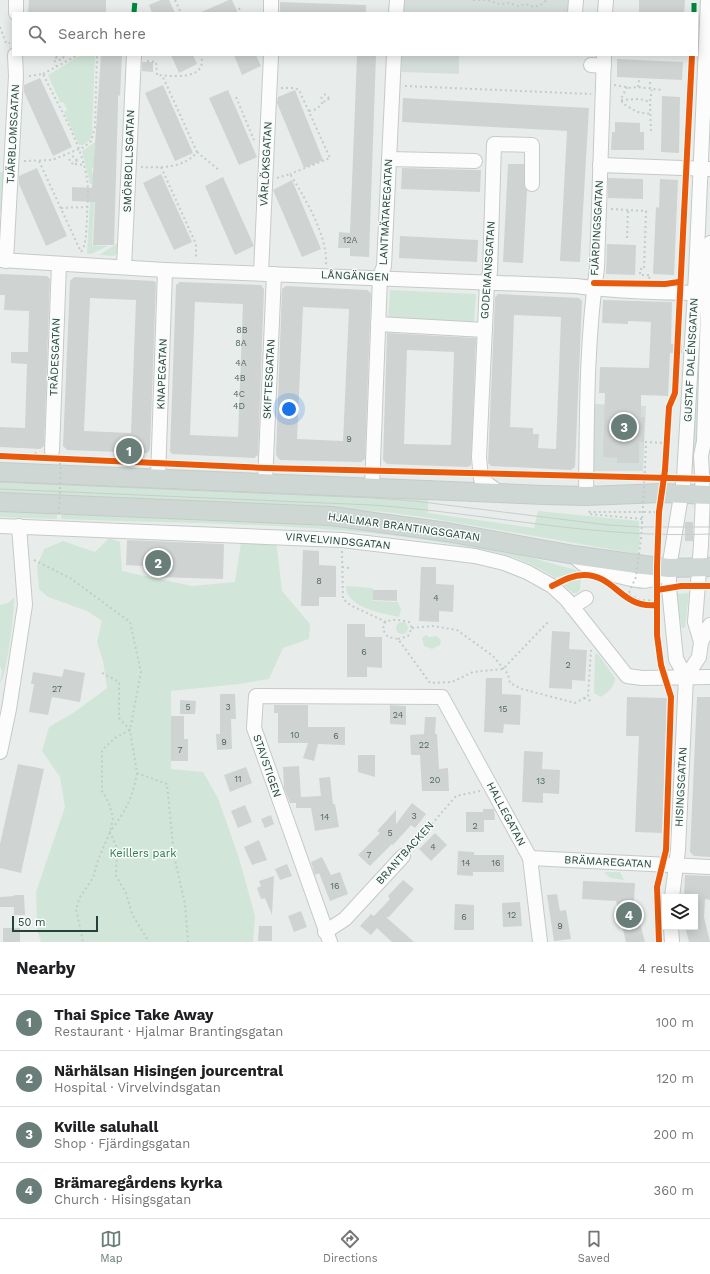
<!DOCTYPE html>
<meta charset="utf-8">
<style>
body{margin:0;font-family:"Work Sans",sans-serif;background:#f6f6f6;color:#202124}
.controls{position:absolute;right:12px;bottom:12px;display:grid;overflow:hidden;border-radius:0px;box-shadow:0 2px 10px #0003}
.controls button{width:36px;height:36px;display:grid;place-items:center;padding:0;border:0;border-bottom:1px solid #e0e0e0;background:#fff;color:#202124;font:20px sans-serif}
.scale{position:absolute;left:12px;bottom:10px;width:86px;box-sizing:border-box;padding-left:4px;border:2px solid #24423a;border-top:0;font-size:11px;line-height:14px;white-space:nowrap;color:#24423a;-webkit-text-stroke:3px #f7fbf9;paint-order:stroke}
.you{position:absolute;left:289px;top:409px;width:14px;height:14px;margin:-10px;border:3px solid #fff;border-radius:50%;background:#1a73e8;box-shadow:0 0 0 6px #1a73e833}
.badge{display:grid;place-items:center;width:26px;height:26px;border-radius:50%;background:#697e78;color:#fff;font-size:13px;font-weight:700}
.pin{position:absolute;translate:-50% -50%;border:2px solid #fff;box-shadow:0 1px 4px #0006}
.list{margin:0;padding:0;list-style:none}
h2{display:flex;justify-content:space-between;align-items:center;height:52px;margin:0;padding:0 16px;font-size:17px}
h2 small{font-size:13px;font-weight:400;color:#757577}
.list li{display:grid;grid-template-columns:26px 1fr auto;gap:12px;align-items:center;box-sizing:border-box;height:56px;padding:0 16px;border-top:1px solid #e0e0e0}
.list b{display:block;font-size:15px;white-space:nowrap}
.list p{margin:0;font-size:13px;white-space:nowrap;color:#757577}
.list em{font-size:13px;font-style:normal;color:#757577}
.icon{flex:none;width:22px;height:22px;fill:none;stroke:currentColor;stroke-width:2;stroke-linecap:round;stroke-linejoin:round}
.map{position:relative;flex:none;width:710px;height:942px;overflow:hidden}
.search{position:absolute;background:#fff;box-shadow:0 2px 10px #0003;left:12px;right:12px;top:12px;height:44px;display:flex;align-items:center;gap:10px;box-sizing:border-box;padding:0 14px;border-radius:0px;color:#757577;font-size:15px}
.sheet{height:276px;background:#fff}
nav{display:flex;justify-content:space-around;align-items:center;box-sizing:border-box;height:56px;border-top:1px solid #e0e0e0;background:#fff;font-size:11px;color:#757577}
nav a{display:grid;justify-items:center;gap:2px}
nav .on{color:#697e78}
.map>svg:first-child{display:block}
.built{fill:#d6dedb}
.green{fill:#d1e6d8}
.building{fill:#cfd4d2;fill-rule:evenodd}
.lines{fill:none;stroke-linecap:round;stroke-linejoin:round}
.minor-casing{stroke:#c5cac8;stroke-width:16}
.major-casing{stroke:#c3ccc9;stroke-width:20}
.path{stroke:#c3ccca;stroke-width:2;stroke-dasharray:2 3;stroke-linecap:butt}
.minor{stroke:#fcfcfc;stroke-width:14}
.major{stroke:#cfd7d5;stroke-width:18}
.tram{stroke:#c9cdcc;stroke-width:1}
.path-bridge{stroke:#c3ccca;stroke-width:2;stroke-dasharray:2 3;stroke-linecap:butt}
.quiet{stroke:#00873e;stroke-width:5;stroke-dasharray:10 5;stroke-linecap:butt}
.cycleway-casing{stroke:#f7fbf9;stroke-width:8}
.cycleway{stroke:#e8590c;stroke-width:6}
.labels{text-anchor:middle;dominant-baseline:central;stroke-width:3;stroke-linejoin:round;paint-order:stroke}
.number-label{font-size:9px;fill:#506761}
.street-label{font-size:11px;fill:#24423a;stroke:#f7fbf9}
.park-label{font-size:11px;fill:#2d7a4b;stroke:#f7fbf9}
</style>
<div class="map">
<svg width="710" height="942" viewBox="0 0 710 942">
<rect width="100%" height="100%" fill="#e8edeb"/>
<g class="built">
<polygon points="402,0 572,0 571,13 402,13"/>
<polygon points="402,55 459,55 459,74 401,72"/>
<polygon points="595,404 646,406 643,471 593,471"/>
</g>
<g class="green">
<polygon points="81,55 95,55 92,134 90,140 83,145 79,145 64,112 67,110 64,103 60,102 48,75"/>
<polygon points="95,142 94,168 92,168 92,172 96,173 95,184 90,184 82,151"/>
<polygon points="0,172 4,172 2,212 0,212"/>
<polygon points="91,187 95,187 92,245 108,246 91,254 87,254"/>
<polygon points="119,242 118,253 114,256 99,255"/>
<polygon points="390,290 476,294 474,324 388,319"/>
<polygon points="697,313 705,313 696,468 691,468"/>
<polygon points="0,479 386,495 428,499 428,513 534,528 538,511 639,521 640,540 638,554 429,518 385,512 300,506 0,495"/>
<polygon points="0,509 57,510 57,519 0,517"/>
<path d="M61,510L257,519L386,529L508,551L579,571L555,578C516,552 483,550 438,542C313,522 186,524 61,519Z"/>
<polygon points="109,538 120,542 122,571 192,586 235,582 241,542 274,540 277,548 282,591 310,624 309,639 283,648 269,679 239,684 171,691 171,769 203,772 218,798 239,858 255,916 253,942 41,942 37,930 36,892 65,807 60,777 42,751 49,727 76,711 107,688 103,661 97,642 102,621 87,611 48,597 39,589 37,566 44,549 63,541 95,552"/>
<polygon points="581,579 580,590 577,593 573,593 564,586 570,581"/>
<path d="M346,586L373,588V601L398,602L401,610L399,617C382,613 346,608 346,586Z"/>
<polygon points="689,593 685,628 682,628 675,594"/>
<path d="M14,598C15,610 7,675 0,684L2,671L0,666V605L8,603Z"/>
<circle cx="402" cy="628" r="6"/>
<polygon points="426,635 429,637 437,636 441,640 440,645 432,649 424,646 422,638"/>
<path d="M595,654H598L615,678C615,686 607,694 600,697L594,693Z"/>
<polygon points="604,872 620,872 624,880 610,878"/>
</g>
<g class="building">
<polygon points="29,0 106,0 106,13 28,13"/>
<polygon points="161,0 169,0 175,13 152,13 149,5"/>
<polygon points="229,0 232,0 238,13 199,13"/>
<polygon points="639,0 685,0 684,13 639,13"/>
<polygon points="280,2 366,5 366,13 280,13"/>
<polygon points="101,55 122,55 120,96 118,95 118,106 114,245 93,245 95,202 72,201 72,187 92,188"/>
<polygon points="171,55 193,55 197,64 179,73"/>
<polygon points="234,55 256,55 261,66 242,75"/>
<polygon points="357,55 376,55 369,257 350,256 350,248 338,248 339,232 350,233"/>
<polygon points="617,59 683,62 682,80 617,77"/>
<polygon points="142,62 153,62 153,72 142,71"/>
<polygon points="40,78 72,147 53,156 24,92 24,85"/>
<polygon points="163,85 193,153 175,161 145,93"/>
<polygon points="228,90 257,157 239,165 209,98"/>
<polygon points="295,90 323,160 304,168 277,103 278,97"/>
<polygon points="662,96 680,97 679,153 661,152"/>
<polygon points="403,98 589,108 580,262 560,261 567,131 402,122"/>
<polygon points="615,122 640,123 640,132 644,132 644,150 611,150 612,132 615,132"/>
<polygon points="508,164 524,164 524,184 527,190 523,263 503,262"/>
<polygon points="37,168 67,236 46,246 19,184 19,176"/>
<polygon points="402,168 481,170 480,192 401,189"/>
<polygon points="161,174 192,242 174,250 143,183"/>
<polygon points="223,177 254,246 235,255 205,186"/>
<polygon points="608,178 643,179 643,199 608,198"/>
<polygon points="660,179 678,180 674,275 653,274 656,207 659,208"/>
<polygon points="292,180 321,249 302,257 273,190"/>
<polygon points="400,236 478,240 477,262 399,258"/>
<polygon points="607,244 636,245 635,275 606,274"/>
<polygon points="0,274 47,276 50,279 44,446 40,449 0,447 0,427 25,428 27,364 11,363 11,352 28,352 29,311 4,310 5,295 0,295"/>
<path d="M74,277L154,281L156,283L150,450L147,453L67,450L63,446L70,281ZM90,298L136,300L131,433L84,431Z"/>
<path d="M180,282L261,285L264,289L258,455L254,458L172,454L170,451L176,285ZM195,302L243,304L238,437L190,435Z"/>
<path d="M286,286L367,290L371,293L365,459L361,462L280,460L276,455L282,289ZM303,307L349,309L343,441L297,439Z"/>
<path d="M498,294L579,298L582,301L575,467L571,470L491,466L488,463L495,297ZM514,315L561,317L556,449L538,448L539,434H533V428L510,427Z"/>
<polygon points="603,300 672,302 671,344 682,344 682,353 670,353 668,396 641,395 641,417 645,417 644,437 644,442 639,442 639,463 617,463 617,458 603,457 605,393 599,393 600,367 649,368 651,322 628,321 628,324 602,323"/>
<path d="M387,333L476,338L471,465L468,467L387,464L383,460ZM407,350L454,352L451,445L404,444Z"/>
<rect x="685" y="522" width="8" height="19"/>
<polygon points="127,540 224,544 223,579 157,577 158,567 126,565"/>
<polygon points="303,550 319,551 319,565 336,566 336,597 319,597 319,606 301,606"/>
<polygon points="421,567 436,567 436,584 454,585 453,612 439,611 439,622 419,621"/>
<polygon points="373,590 397,590 397,601 373,600"/>
<polygon points="347,624 365,624 365,637 382,637 382,668 367,667 367,677 347,677"/>
<polygon points="552,631 570,632 569,649 587,650 585,681 572,680 572,689 549,688"/>
<polygon points="64,669 85,673 80,702 52,697 48,715 29,712 34,684 31,684 33,672 62,677"/>
<polygon points="486,678 502,678 502,694 521,695 520,725 504,724 503,733 484,732"/>
<polygon points="220,694 235,694 236,719 231,719 232,749 217,750 216,734 220,734"/>
<polygon points="627,697 667,698 662,833 635,832 639,736 626,736"/>
<polygon points="697,697 710,697 710,857 694,856 690,852"/>
<polygon points="180,700 196,701 195,714 180,714"/>
<polygon points="274,705 308,705 308,727 345,727 345,745 318,744 314,761 303,758 308,743 278,743 278,713 274,713"/>
<polygon points="390,705 406,706 406,725 390,724"/>
<polygon points="171,716 184,716 184,739 188,739 188,761 171,761"/>
<polygon points="425,717 436,717 435,734 437,734 439,769 448,768 449,791 422,791 420,755 411,755 410,735 424,734"/>
<polygon points="524,751 543,752 542,769 560,770 559,794 543,793 543,803 522,802"/>
<polygon points="358,755 375,755 375,777 358,772"/>
<polygon points="18,764 44,769 21,873 0,868 0,844"/>
<polygon points="299,766 301,797 321,796 319,778 330,777 333,804 335,804 339,827 315,831 311,808 296,808 296,803 290,803 284,788 283,767"/>
<polygon points="246,767 252,783 230,792 224,775"/>
<polygon points="412,803 426,814 415,828 411,825 393,845 392,844 370,866 358,855 380,833 377,831 396,810 396,824"/>
<polygon points="245,805 252,822 238,828 231,811"/>
<polygon points="483,809 494,809 495,820 484,820 484,832 466,832 466,812 483,812"/>
<polygon points="271,815 274,824 265,828 261,819"/>
<polygon points="435,833 447,845 431,861 419,849"/>
<polygon points="259,840 267,860 252,865 244,847"/>
<polygon points="458,851 474,852 474,855 504,855 504,872 473,872 473,876 457,875"/>
<polygon points="322,857 331,875 340,872 348,894 330,901 319,873 315,875 311,862"/>
<polygon points="287,864 292,876 280,880 275,869"/>
<polygon points="685,875 710,876 710,900 705,899 704,917 710,942 689,942 685,927 695,927 695,897 684,897"/>
<polygon points="274,876 272,915 265,898 261,899 257,888 261,886 259,881"/>
<polygon points="403,880 414,889 389,917 386,917 414,942 392,942 377,928 371,935 360,926 371,914 374,916 390,899 388,896"/>
<polygon points="583,881 635,883 634,901 645,942 626,942 616,901 582,899"/>
<polygon points="557,894 560,911 566,910 571,939 554,941 547,895"/>
<polygon points="14,895 24,895 25,915 14,915 14,907 0,907 0,897 14,896"/>
<polygon points="520,902 522,926 503,927 502,903"/>
<polygon points="455,904 474,905 474,930 454,930"/>
<polygon points="301,911 307,927 294,932 288,916"/>
<polygon points="259,926 272,926 272,941 258,941"/>
<rect x="3" y="928" width="17" height="14"/>
</g>
<g class="lines">
<defs>
<g id="minor">
<polyline points="271,0 271,13"/>
<polyline points="16,13 16,0"/>
<polyline points="396,13 397,0"/>
<polyline points="575,13 576,0"/>
<polyline points="605,13 606,0"/>
<polyline points="591,65 604,66"/>
<polyline points="389,159 475,161"/>
<polyline points="600,165 710,169"/>
<path d="M0,260L165,270L576,286C620,292 665,293 710,293"/>
<polyline points="6,261 16,76 15,55"/>
<polyline points="124,267 134,55"/>
<polyline points="261,273 271,55"/>
<polyline points="378,324 485,330"/>
<polyline points="52,451 59,264"/>
<polyline points="158,479 165,270"/>
<polyline points="265,483 274,274"/>
<polyline points="372,488 380,277 384,266 394,55"/>
<polyline points="501,494 481,479 479,457 487,283 490,272 494,144 532,145 532,184"/>
<path d="M586,496C587,420 586,343 597,268L604,55"/>
<polyline points="0,526 342,540 475,556 504,563 527,572 552,586 567,600 627,676 642,678 710,677"/>
<path d="M574,555C584,568 595,570 611,574C635,580 651,588 669,568"/>
<polyline points="572,607 586,598"/>
<polyline points="701,642 710,625"/>
<polyline points="686,677 676,659 669,588 669,568 684,478 696,274 708,0"/>
<polyline points="686,677 699,657 701,642 695,622 701,545 703,494 701,456 704,441 710,243"/>
<polyline points="0,752 9,709 25,605 19,526"/>
<polyline points="530,858 710,867"/>
<polyline points="672,897 678,850 686,677"/>
<polyline points="671,927 672,942"/>
<polyline points="325,932 345,919 403,856"/>
<polyline points="330,942 254,728 256,696 442,697 530,858 540,942"/>
</g>
<g id="major">
<polyline points="0,472 544,495 586,496 662,493 710,495"/>
<polyline points="0,502 331,516 447,532 574,555 644,565 669,568 710,567"/>
</g>
</defs>
<use href="#minor" class="minor-casing"/>
<use href="#major" class="major-casing"/>
<g class="path">
<polyline points="175,0 181,13"/>
<polyline points="473,0 488,0 499,4 509,3 518,6 526,4 534,7 543,4 546,0"/>
<polyline points="239,8 241,13"/>
<polyline points="0,27 6,43 10,43"/>
<polyline points="56,55 60,60 63,58 64,55"/>
<polyline points="57,57 54,59 57,67"/>
<path d="M147,61L156,62L157,75C172,76 208,81 201,55"/>
<polyline points="43,74 78,55"/>
<path d="M29,76L43,74C59,107 81,142 87,179C89,192 87,206 87,219C86,230 87,243 81,252"/>
<polyline points="614,85 631,88 638,87 662,90"/>
<polyline points="405,86 591,94"/>
<polyline points="627,87 622,97 622,103 637,112 651,114"/>
<polyline points="638,87 639,80"/>
<polyline points="281,88 295,88 299,90 330,158 290,174"/>
<polyline points="650,89 650,81"/>
<circle cx="325" cy="98" r="3.5"/>
<polyline points="236,97 254,140"/>
<polyline points="621,100 640,99 650,102"/>
<polyline points="309,111 317,109 324,101"/>
<polyline points="651,131 650,101 652,90"/>
<polyline points="197,152 220,171"/>
<circle cx="73" cy="160" r="3.5"/>
<polyline points="24,161 52,160 84,147 91,141 95,127 97,55"/>
<polyline points="39,161 81,252"/>
<polyline points="75,164 84,165"/>
<path d="M141,167C160,168 185,168 197,152L162,75"/>
<polyline points="161,167 196,244 196,259"/>
<path d="M277,178L290,174C305,198 328,236 326,265"/>
<polyline points="61,208 87,207"/>
<polyline points="611,209 646,211 644,269 640,269 640,275 650,275 649,279"/>
<polyline points="627,238 628,210"/>
<polyline points="678,310 683,310"/>
<polyline points="35,459 36,450"/>
<polyline points="645,468 646,442 667,443"/>
<polyline points="642,519 589,514 589,512 659,512"/>
<polyline points="641,539 642,523"/>
<polyline points="342,551 343,599 350,605 386,622"/>
<polyline points="34,560 70,578 130,622 141,672 130,730 115,738 102,750 102,791 109,803 113,818 110,832 98,860 93,878 80,897 76,909 83,942"/>
<polyline points="342,567 349,568"/>
<polyline points="630,591 628,594 640,600 659,601"/>
<polyline points="412,628 433,626 457,630 493,656 508,674 510,683 522,689 575,703 588,696 591,650"/>
<path d="M398,639L408,636L412,628L409,622C400,620 392,618 384,623L383,630L388,637L398,639L430,683L452,682L473,672L503,669L548,622"/>
<polyline points="102,673 119,682 119,718 130,730 137,773 167,784 174,856 185,904 188,942"/>
<polyline points="584,698 591,701"/>
<path d="M137,773C132,800 126,810 110,832L117,848L116,876L126,893L132,914L149,942"/>
<polyline points="412,847 456,796 480,791"/>
</g>
<use href="#minor" class="minor"/>
<use href="#major" class="major"/>
<g class="tram">
<polyline points="0,482 373,498 414,501 608,525 639,527 710,527"/>
<path d="M0,489L372,505C485,513 596,539 710,534"/>
</g>
<g class="path-bridge">
<polyline points="59,464 61,464 59,514"/>
<polyline points="642,523 645,468"/>
<polyline points="631,588 636,577 641,539"/>
</g>
<g class="quiet">
<polyline points="134,13 135,0"/>
<polyline points="694,13 694,0"/>
</g>
<defs>
<g id="cycleway">
<polyline points="594,283 665,284 679,282"/>
<polyline points="0,456 265,468 710,479"/>
<path d="M552,586C562,581 572,575 584,575C615,575 622,609 656,605"/>
<polyline points="657,590 681,586 710,586"/>
<polyline points="659,942 657,887 666,850 671,697 661,665 657,635 657,566 659,512 665,470 669,407 675,393 692,55"/>
</g>
</defs>
<use href="#cycleway" class="cycleway-casing"/>
<use href="#cycleway" class="cycleway"/>
</g>
<g class="labels">
<g class="number-label">
<text x="350" y="240">12A</text>
<text x="242" y="330">8B</text>
<text x="241" y="343">8A</text>
<text x="241" y="363">4A</text>
<text x="240" y="378">4B</text>
<text x="239" y="394">4C</text>
<text x="239" y="406">4D</text>
<text x="349" y="439">9</text>
<text x="319" y="581">8</text>
<text x="436" y="598">4</text>
<text x="364" y="652">6</text>
<text x="568" y="665">2</text>
<text x="57" y="689">27</text>
<text x="188" y="707">5</text>
<text x="228" y="707">3</text>
<text x="503" y="709">15</text>
<text x="398" y="715">24</text>
<text x="295" y="735">10</text>
<text x="336" y="736">6</text>
<text x="224" y="742">9</text>
<text x="424" y="745">22</text>
<text x="180" y="750">7</text>
<text x="238" y="779">11</text>
<text x="435" y="780">20</text>
<text x="541" y="781">13</text>
<text x="414" y="816">3</text>
<text x="325" y="817">14</text>
<text x="475" y="826">2</text>
<text x="390" y="833">5</text>
<text x="433" y="847">4</text>
<text x="369" y="855">7</text>
<text x="466" y="863">14</text>
<text x="496" y="863">16</text>
<text x="335" y="886">16</text>
<text x="512" y="915">12</text>
<text x="464" y="917">6</text>
<text x="560" y="926">9</text>
</g>
<g class="street-label">
<text transform="translate(13 134) rotate(-87)">TJÄRBLOMSGATAN</text>
<text transform="translate(129 161) rotate(-88)">SMÖRBOLLSGATAN</text>
<text transform="translate(266 164) rotate(-87)">VÅRLÖKSGATAN</text>
<text transform="translate(386 212) rotate(-87)">LANTMÄTAREGATAN</text>
<text transform="translate(597 228) rotate(-87)">FJÄRDINGSGATAN</text>
<text transform="translate(488 270) rotate(-86)">GODEMANSGATAN</text>
<text transform="translate(355 276) rotate(2)">LÅNGÄNGEN</text>
<text transform="translate(55 357) rotate(-88)">TRÄDESGATAN</text>
<text transform="translate(691 360) rotate(-87)">GUSTAF DALÉNSGATAN</text>
<text transform="translate(162 374) rotate(-88)">KNAPEGATAN</text>
<text transform="translate(269 379) rotate(-87)">SKIFTESGATAN</text>
<text transform="translate(404 527) rotate(8)">HJALMAR BRANTINGSGATAN</text>
<text transform="translate(338 541) rotate(5)">VIRVELVINDSGATAN</text>
<text transform="translate(267 766) rotate(71)">STAVSTIGEN</text>
<text transform="translate(681 787) rotate(-87)">HISINGSGATAN</text>
<text transform="translate(506 814) rotate(62)">HALLEGATAN</text>
<text transform="translate(405 853) rotate(-48)">BRANTBACKEN</text>
<text transform="translate(608 862) rotate(3)">BRÄMAREGATAN</text>
</g>
<g class="park-label">
<text x="143" y="853">Keillers park</text>
</g>
</g>
</svg>
<div class="controls">
<button><svg class="icon" aria-label="layers" viewBox="0 0 24 24"><path d="M12 4l9 5-9 5-9-5zM3 14l9 5 9-5"/></svg></button>
</div>
<div class="scale">50 m</div>
<div class="you"></div>
<div class="pin badge" style="left:129px;top:451px">1</div>
<div class="pin badge" style="left:158px;top:563px">2</div>
<div class="pin badge" style="left:624px;top:427px">3</div>
<div class="pin badge" style="left:629px;top:915px">4</div>
<div class="search"><svg class="icon" aria-label="search" viewBox="0 0 24 24"><circle cx="10" cy="10" r="6"/><path d="M15 15l6 6"/></svg>Search here</div>
</div>
<section class="sheet">
<h2>Nearby<small>4 results</small></h2>
<ul class="list">
<li><span class="badge">1</span><div><b>Thai Spice Take Away</b><p>Restaurant · Hjalmar Brantingsgatan</p></div><em>100 m</em></li>
<li><span class="badge">2</span><div><b>Närhälsan Hisingen jourcentral</b><p>Hospital · Virvelvindsgatan</p></div><em>120 m</em></li>
<li><span class="badge">3</span><div><b>Kville saluhall</b><p>Shop · Fjärdingsgatan</p></div><em>200 m</em></li>
<li><span class="badge">4</span><div><b>Brämaregårdens kyrka</b><p>Church · Hisingsgatan</p></div><em>360 m</em></li>
</ul>
</section>
<nav>
<a class="on"><svg class="icon" aria-label="map" viewBox="0 0 24 24"><path d="M3 6l6-2 6 2 6-2v14l-6 2-6-2-6 2zM9 4v14M15 6v14"/></svg>Map</a>
<a><svg class="icon" aria-label="directions" viewBox="0 0 24 24"><path d="M12 3l9 9-9 9-9-9zM9 14v-3h6M13 9l2 2-2 2"/></svg>Directions</a>
<a><svg class="icon" aria-label="saved" viewBox="0 0 24 24"><path d="M7 4h10v16l-5-4-5 4z"/></svg>Saved</a>
</nav>
